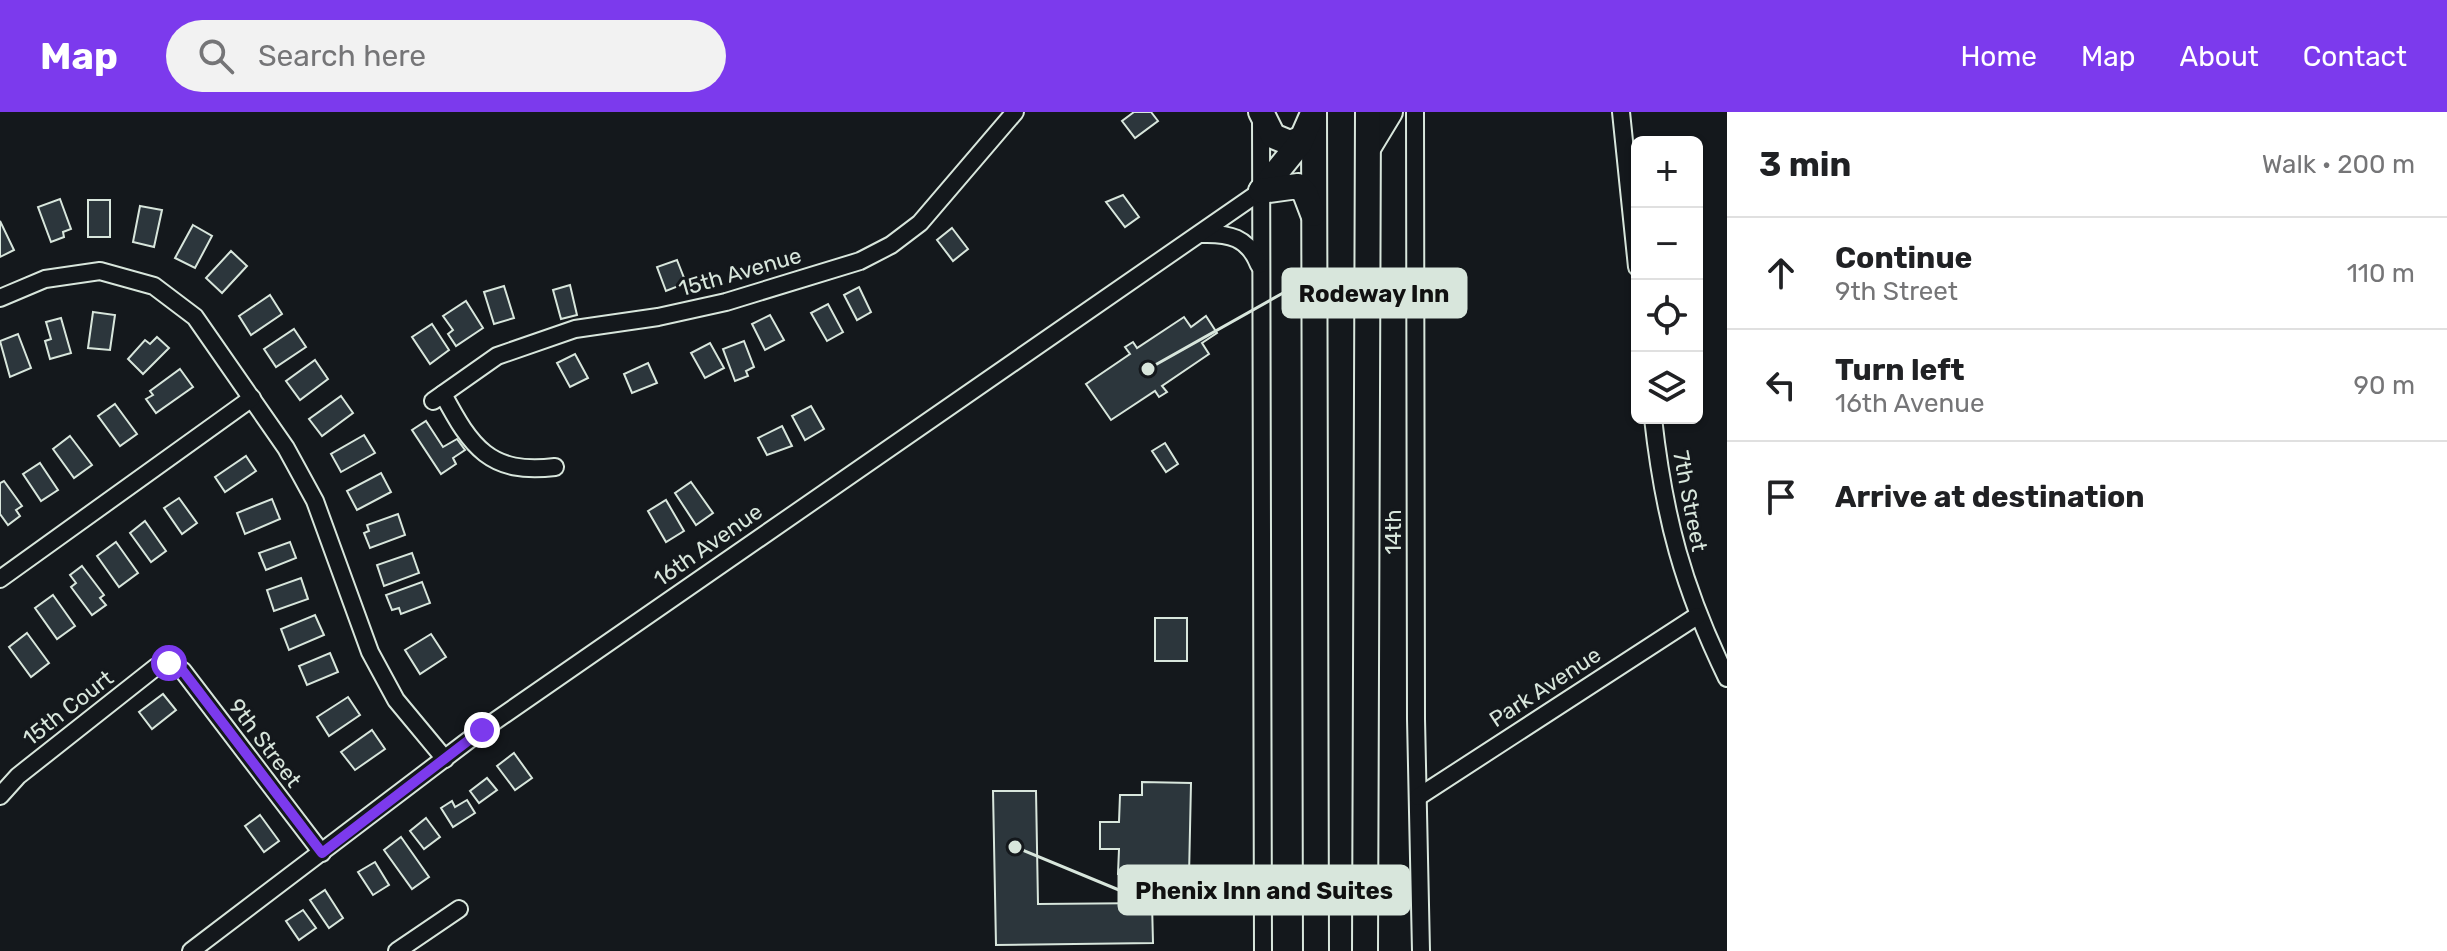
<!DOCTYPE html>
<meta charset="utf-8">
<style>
body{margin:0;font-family:Rubik,sans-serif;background:#f2f2f2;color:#202124}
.controls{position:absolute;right:24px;top:24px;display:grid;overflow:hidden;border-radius:12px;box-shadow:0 2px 6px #0004}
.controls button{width:72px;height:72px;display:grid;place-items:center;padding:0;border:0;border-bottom:2px solid #e0e0e0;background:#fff;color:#202124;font:40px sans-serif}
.stop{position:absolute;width:24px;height:24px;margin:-18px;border:6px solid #7c3aed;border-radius:50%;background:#fff}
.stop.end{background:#7c3aed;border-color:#fff;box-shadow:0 2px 8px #0008}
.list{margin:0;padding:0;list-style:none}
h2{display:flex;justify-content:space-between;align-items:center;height:104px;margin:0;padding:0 32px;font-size:34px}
h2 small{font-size:26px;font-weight:400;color:#757577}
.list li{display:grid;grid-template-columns:52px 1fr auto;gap:24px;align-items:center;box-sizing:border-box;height:112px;padding:0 32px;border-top:2px solid #e0e0e0}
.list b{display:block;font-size:30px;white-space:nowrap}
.list p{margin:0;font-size:26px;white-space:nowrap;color:#757577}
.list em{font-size:26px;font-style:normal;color:#757577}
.icon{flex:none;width:44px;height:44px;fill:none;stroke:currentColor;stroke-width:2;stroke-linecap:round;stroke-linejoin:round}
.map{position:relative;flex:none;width:1727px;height:839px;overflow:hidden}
header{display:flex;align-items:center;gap:48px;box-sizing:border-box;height:112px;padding:0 40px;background:#7c3aed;color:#fff}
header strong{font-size:38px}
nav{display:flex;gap:44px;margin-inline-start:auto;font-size:28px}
.search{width:560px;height:72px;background:#f2f2f2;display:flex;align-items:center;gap:20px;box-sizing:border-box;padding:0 28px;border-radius:44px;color:#757577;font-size:30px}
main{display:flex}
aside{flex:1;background:#fff}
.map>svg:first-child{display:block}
.building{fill:#2c363c;stroke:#d8e6dc;stroke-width:2}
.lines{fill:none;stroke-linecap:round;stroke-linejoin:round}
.minor-casing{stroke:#d8e6dc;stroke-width:20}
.highway-casing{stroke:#d8e6dc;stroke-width:28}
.minor{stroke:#14181c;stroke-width:16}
.highway{stroke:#14181c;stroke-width:24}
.route{stroke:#7c3aed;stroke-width:10}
.labels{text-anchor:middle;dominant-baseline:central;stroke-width:6;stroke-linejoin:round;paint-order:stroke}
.street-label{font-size:22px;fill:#d8e6dc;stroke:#14181c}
.leader{fill:none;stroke:#d8e6dc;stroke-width:3}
.callout-dot{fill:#d8e6dc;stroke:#14181c;stroke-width:3}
.callout{fill:#d8e6dc;stroke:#d8e6dc;stroke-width:3}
.callout-label{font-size:24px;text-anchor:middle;font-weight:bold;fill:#111}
</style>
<header>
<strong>Map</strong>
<div class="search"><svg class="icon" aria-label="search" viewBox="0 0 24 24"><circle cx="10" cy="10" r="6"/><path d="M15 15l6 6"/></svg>Search here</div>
<nav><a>Home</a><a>Map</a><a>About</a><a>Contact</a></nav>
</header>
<main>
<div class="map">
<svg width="1727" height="839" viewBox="0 0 1727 839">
<rect width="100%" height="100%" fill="#14181c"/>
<g class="building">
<polygon points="1134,0 1151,0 1158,9 1135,26 1122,9"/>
<polygon points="1123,83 1139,105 1125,115 1106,90"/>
<polygon points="60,87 71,117 63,120 64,125 51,130 38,95"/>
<rect x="88" y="88" width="22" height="37"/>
<polygon points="140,94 162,98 154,135 133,130"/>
<polygon points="0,109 14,138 0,145"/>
<polygon points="193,113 212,124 195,156 175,146"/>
<polygon points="952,116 968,137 953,149 937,128"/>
<polygon points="231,139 247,154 222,181 206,166"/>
<polygon points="677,148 686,171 666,179 657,155"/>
<polygon points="570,173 577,203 561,207 553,178"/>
<polygon points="504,174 514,206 494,212 484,180"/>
<polygon points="859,175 871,200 857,208 844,183"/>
<polygon points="270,183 282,202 251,223 239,204"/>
<polygon points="466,189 483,216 456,234 448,222 453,218 443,204"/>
<polygon points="828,192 843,220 827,229 811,201"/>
<polygon points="93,200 115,203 110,238 88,236"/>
<polygon points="770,203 784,228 765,238 752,212"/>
<polygon points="1206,204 1217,221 1202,231 1209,242 1162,274 1167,280 1159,285 1155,279 1111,308 1086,272 1130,242 1125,235 1133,230 1137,236 1184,205 1191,215"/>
<polygon points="61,206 71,241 50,247 45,229 51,227 46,210"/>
<polygon points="432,212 449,238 430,252 412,225"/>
<polygon points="294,217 306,235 276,255 264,237"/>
<polygon points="18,222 31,256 10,265 0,229"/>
<polygon points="157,225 169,236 143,262 128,247 145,228 150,232"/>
<polygon points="744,229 754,255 746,259 748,264 735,269 723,237"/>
<polygon points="710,231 724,256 705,266 691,241"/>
<polygon points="575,242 588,266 570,275 557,251"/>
<polygon points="315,248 328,267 300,288 286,269"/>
<polygon points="648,251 657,271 632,281 624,262"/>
<polygon points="180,257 193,275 156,301 146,287 153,283 150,279"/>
<polygon points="341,284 353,301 322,324 309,307"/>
<polygon points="115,292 137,322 120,334 98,304"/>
<polygon points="811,294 824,317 805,328 792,304"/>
<polygon points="426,309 443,335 457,327 465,338 453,346 456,352 441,362 412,318"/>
<polygon points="782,314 792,334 767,343 758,326"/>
<polygon points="364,323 375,341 341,360 331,342"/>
<polygon points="70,324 92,353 74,366 53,337"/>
<polygon points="1165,331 1178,352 1166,360 1152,339"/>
<polygon points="246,344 256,359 225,380 215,365"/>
<polygon points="40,351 58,378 41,389 23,362"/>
<polygon points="381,361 391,380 357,398 347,379"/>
<polygon points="4,369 22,394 16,398 20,404 8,413 0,402 0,371"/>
<polygon points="691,370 713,401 696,413 675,381"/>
<polygon points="179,386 197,411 182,422 164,396"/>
<polygon points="272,387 280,407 245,422 237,401"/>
<polygon points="666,388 684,419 666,430 648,399"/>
<polygon points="398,402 405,423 370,436 364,421 369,419 367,413"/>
<polygon points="145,409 166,439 151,450 130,421"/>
<polygon points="116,430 138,461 119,475 97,444"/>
<polygon points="290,430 296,446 266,458 259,441"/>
<polygon points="412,441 419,461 384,474 377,453"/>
<polygon points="82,454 104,483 100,486 106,493 92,503 71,475 76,471 70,463"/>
<polygon points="301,466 308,487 274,499 267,478"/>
<polygon points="422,470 430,491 401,502 399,496 392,498 386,483"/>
<polygon points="53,483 75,514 57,527 35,496"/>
<polygon points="315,503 324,523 289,538 281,517"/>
<rect x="1155" y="506" width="32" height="43"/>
<polygon points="27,521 49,551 31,565 9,535"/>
<polygon points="431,522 446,545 420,562 405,538"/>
<polygon points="330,541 338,560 307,573 299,554"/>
<polygon points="163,582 176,598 152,617 139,600"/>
<polygon points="348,585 360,603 329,624 317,605"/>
<polygon points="372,618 385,637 355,658 341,640"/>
<polygon points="514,641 532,666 515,678 497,654"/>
<polygon points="487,666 497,678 479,691 470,679"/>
<polygon points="1142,670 1191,671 1189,764 1118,762 1119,737 1100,737 1100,710 1119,710 1120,683 1142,683"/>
<polygon points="993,679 1036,679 1038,792 1152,791 1153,831 996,833"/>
<polygon points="467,688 475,701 453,715 441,696 452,689 455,695"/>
<polygon points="260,703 279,729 264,740 245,714"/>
<polygon points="426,706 440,725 424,737 410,719"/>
<polygon points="401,725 429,765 412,777 384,738"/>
<polygon points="375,750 389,773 373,783 358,760"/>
<polygon points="325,778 343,806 329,816 310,788"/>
<polygon points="303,798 316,816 299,828 286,809"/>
</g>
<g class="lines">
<defs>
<g id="minor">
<polyline points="1415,0 1416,607 1421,839"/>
<polyline points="1621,0 1637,155"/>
<polyline points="1261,6 1263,839"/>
<path d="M1201,122C1229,121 1248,125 1259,153"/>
<polyline points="0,186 45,167 100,159 154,174 195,205 286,336 315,389 370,540 396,588 445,647"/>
<path d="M443,282C471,335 490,363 555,355"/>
<polyline points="433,289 497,244 575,217 658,205 726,190 860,149 891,133 920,111 1015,0"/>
<path d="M1653,306C1664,405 1683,476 1727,566"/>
<polyline points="0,467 252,286"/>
<polyline points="0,684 18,664 156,555 169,551 183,559 322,741"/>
<polyline points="1418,685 1697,504"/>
<polyline points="191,839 482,618 1261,79"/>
<polyline points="397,839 459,797"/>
</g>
<g id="highway">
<polyline points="1261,0 1273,24 1290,31 1303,26"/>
<polyline points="1314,0 1316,839"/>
<polyline points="1370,33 1390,0"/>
<polyline points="1261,79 1300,31 1311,6"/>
<polyline points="1261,79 1298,74 1305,81 1313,102"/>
<polyline points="1365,839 1368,0"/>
</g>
</defs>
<use href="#minor" class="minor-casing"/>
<use href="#highway" class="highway-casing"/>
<use href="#minor" class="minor"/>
<use href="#highway" class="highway"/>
</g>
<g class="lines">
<polyline class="route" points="169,551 183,559 322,741 482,618"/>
</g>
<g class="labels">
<g class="street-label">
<text transform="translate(740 160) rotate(-16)">15th Avenue</text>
<text transform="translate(1690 389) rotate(79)">7th Street</text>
<text transform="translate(1393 420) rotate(-90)">14th</text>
<text transform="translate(708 433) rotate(-35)">16th Avenue</text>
<text transform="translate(1545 575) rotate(-33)">Park Avenue</text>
<text transform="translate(68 596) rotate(-38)">15th Court</text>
<text transform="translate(265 631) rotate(53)">9th Street</text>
</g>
</g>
<path class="leader" d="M1148 257L1283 181M1015 735L1119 778"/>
<g class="callout-dot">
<circle cx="1148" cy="257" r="8"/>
<circle cx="1015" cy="735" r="8"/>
</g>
<g class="callout">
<rect x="1283" y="157" width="183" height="48" rx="8"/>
<rect x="1119" y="754" width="290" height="48" rx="8"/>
</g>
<g class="callout-label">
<text x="1374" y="190">Rodeway Inn</text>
<text x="1264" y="787">Phenix Inn and Suites</text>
</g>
</svg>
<div class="controls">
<button>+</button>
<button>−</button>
<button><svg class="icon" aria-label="locate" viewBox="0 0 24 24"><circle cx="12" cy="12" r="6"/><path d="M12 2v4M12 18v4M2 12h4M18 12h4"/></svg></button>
<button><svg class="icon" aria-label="layers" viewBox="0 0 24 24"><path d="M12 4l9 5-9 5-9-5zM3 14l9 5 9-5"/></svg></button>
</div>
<div class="stop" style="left:169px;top:551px"></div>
<div class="stop end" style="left:482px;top:618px"></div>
</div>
<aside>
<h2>3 min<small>Walk · 200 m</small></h2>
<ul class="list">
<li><svg class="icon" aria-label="ahead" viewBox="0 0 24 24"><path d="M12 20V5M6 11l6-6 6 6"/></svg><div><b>Continue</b><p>9th Street</p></div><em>110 m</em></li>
<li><svg class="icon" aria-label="left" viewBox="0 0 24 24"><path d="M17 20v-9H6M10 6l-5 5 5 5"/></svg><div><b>Turn left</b><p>16th Avenue</p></div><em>90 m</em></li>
<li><svg class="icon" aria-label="arrive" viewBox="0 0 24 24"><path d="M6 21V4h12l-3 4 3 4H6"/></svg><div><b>Arrive at destination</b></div></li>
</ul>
</aside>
</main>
